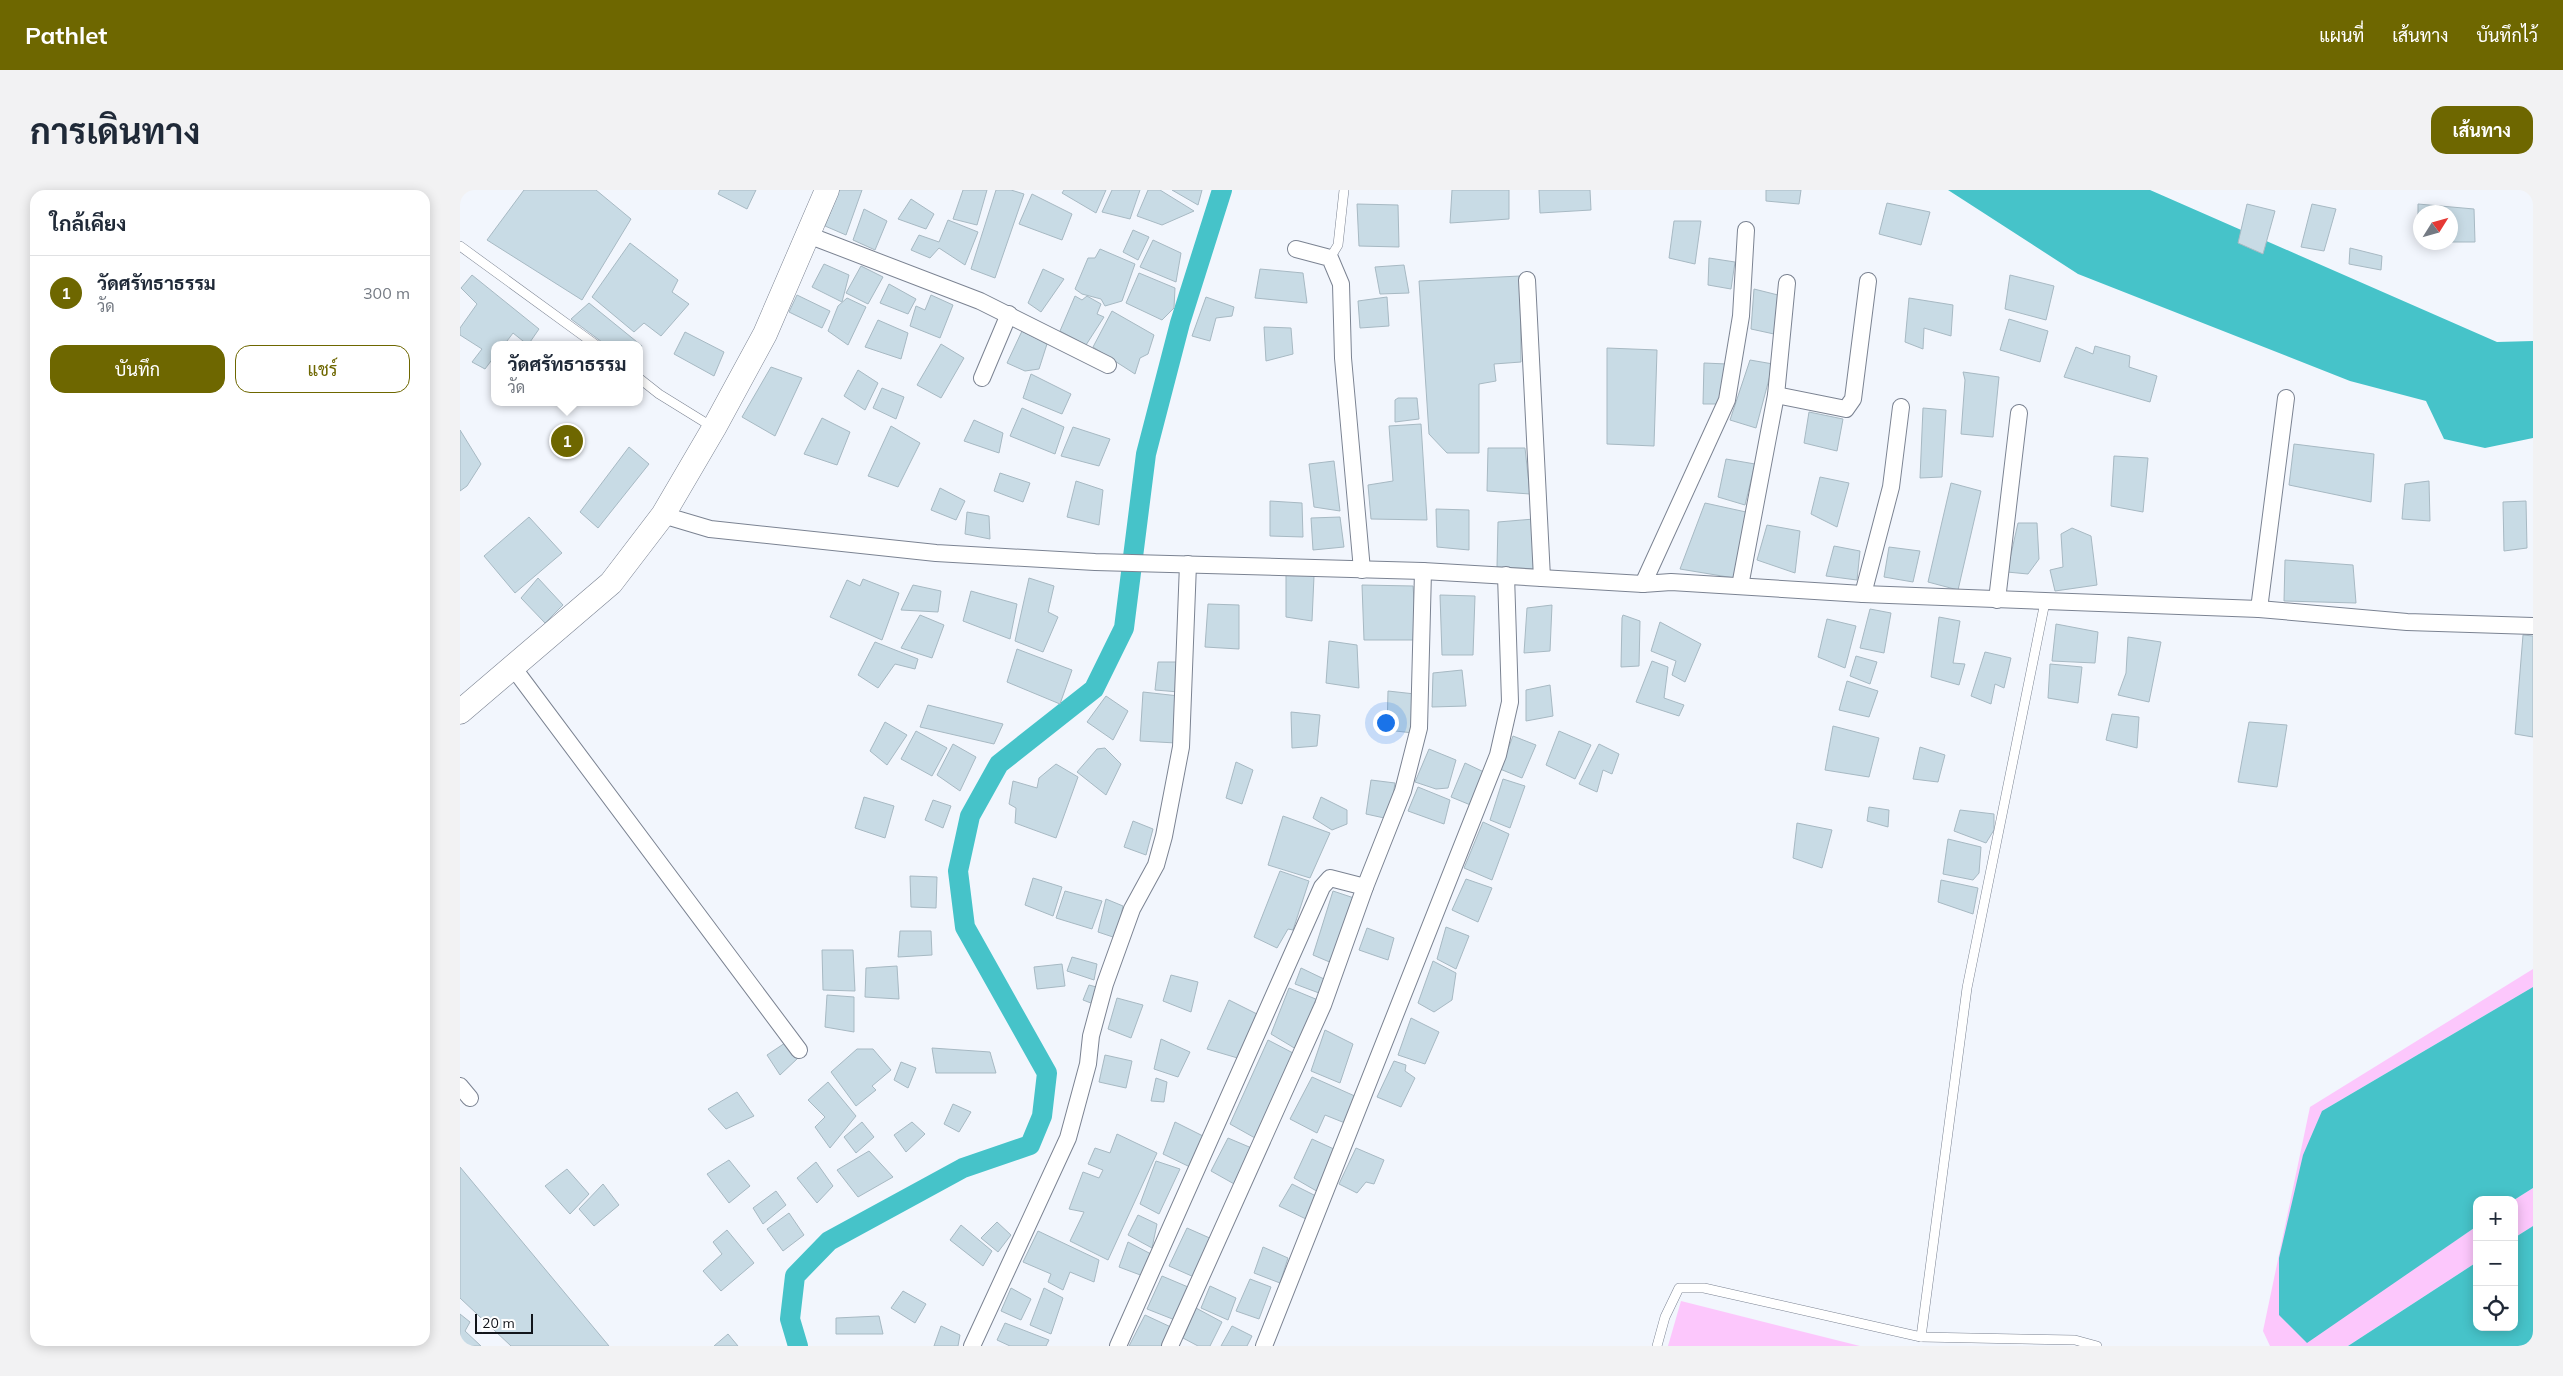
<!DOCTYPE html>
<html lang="th">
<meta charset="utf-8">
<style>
body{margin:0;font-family:Mulish,Sarabun,sans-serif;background:#f2f2f3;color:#1f2937}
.controls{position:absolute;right:15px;bottom:15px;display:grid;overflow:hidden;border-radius:10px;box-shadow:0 2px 12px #0003}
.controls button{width:45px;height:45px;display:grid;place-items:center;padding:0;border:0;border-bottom:1px solid #e0e1e3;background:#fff;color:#1f2937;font:25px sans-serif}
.compass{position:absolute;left:1953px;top:15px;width:45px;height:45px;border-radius:50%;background:#fff;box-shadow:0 2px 12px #0003;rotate:53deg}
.scale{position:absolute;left:15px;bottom:12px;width:58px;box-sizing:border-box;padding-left:5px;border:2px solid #12151b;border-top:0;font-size:14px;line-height:18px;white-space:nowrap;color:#12151b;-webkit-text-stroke:4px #fff;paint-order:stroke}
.you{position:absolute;left:925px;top:532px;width:18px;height:18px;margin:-12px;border:4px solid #fff;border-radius:50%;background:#1a73e8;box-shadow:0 0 0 8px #1a73e833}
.badge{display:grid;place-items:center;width:32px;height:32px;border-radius:50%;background:#6e6700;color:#fff;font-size:16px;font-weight:700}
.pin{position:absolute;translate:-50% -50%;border:2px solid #fff;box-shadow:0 1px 5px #0006}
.popup{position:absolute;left:31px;top:151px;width:152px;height:65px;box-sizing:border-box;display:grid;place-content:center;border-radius:10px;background:#fff;filter:drop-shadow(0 1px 4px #0005);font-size:16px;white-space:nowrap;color:#747a83}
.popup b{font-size:19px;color:#1f2937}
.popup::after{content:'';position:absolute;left:50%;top:100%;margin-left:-10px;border:10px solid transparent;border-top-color:#fff}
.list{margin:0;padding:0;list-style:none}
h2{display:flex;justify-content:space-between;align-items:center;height:65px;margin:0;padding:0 20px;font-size:21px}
h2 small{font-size:16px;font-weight:400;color:#747a83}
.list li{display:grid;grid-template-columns:32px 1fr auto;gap:15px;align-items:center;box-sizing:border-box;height:75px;padding:0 20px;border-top:1px solid #e0e1e3}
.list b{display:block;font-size:19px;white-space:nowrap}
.list p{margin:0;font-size:16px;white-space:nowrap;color:#747a83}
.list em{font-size:16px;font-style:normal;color:#747a83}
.actions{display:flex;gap:10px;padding:15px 20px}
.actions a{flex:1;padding:11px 0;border:1px solid #6e6700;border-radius:15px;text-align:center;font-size:18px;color:#6e6700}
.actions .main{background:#6e6700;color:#fff}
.icon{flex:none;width:28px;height:28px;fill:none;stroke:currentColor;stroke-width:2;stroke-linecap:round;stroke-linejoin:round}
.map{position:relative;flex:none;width:2073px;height:1156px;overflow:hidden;border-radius:15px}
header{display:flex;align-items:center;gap:30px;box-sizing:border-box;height:70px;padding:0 25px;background:#6e6700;color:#fff}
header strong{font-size:24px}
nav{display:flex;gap:28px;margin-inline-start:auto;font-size:18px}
.intro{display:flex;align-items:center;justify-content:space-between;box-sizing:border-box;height:120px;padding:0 30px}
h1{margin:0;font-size:35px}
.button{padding:12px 22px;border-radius:15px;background:#6e6700;color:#fff;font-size:18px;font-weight:700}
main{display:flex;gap:30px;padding:0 30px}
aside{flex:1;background:#fff;border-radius:15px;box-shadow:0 2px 12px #0003}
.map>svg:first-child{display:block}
.green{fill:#fcc7fc}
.water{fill:#46c3c9}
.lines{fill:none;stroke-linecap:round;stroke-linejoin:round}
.canal{stroke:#46c3c9;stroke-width:20}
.building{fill:#c8dbe5;stroke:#a7b9c3}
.lane-casing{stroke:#7b8392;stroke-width:10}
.street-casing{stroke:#7b8392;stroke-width:18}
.secondary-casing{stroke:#7b8392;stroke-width:25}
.lane{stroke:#fff;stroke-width:9}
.street{stroke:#fff;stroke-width:16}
.secondary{stroke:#fff;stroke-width:24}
</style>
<header>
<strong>Pathlet</strong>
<nav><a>แผนที่</a><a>เส้นทาง</a><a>บันทึกไว้</a></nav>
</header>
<div class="intro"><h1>การเดินทาง</h1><a class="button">เส้นทาง</a></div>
<main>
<aside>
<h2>ใกล้เคียง<small></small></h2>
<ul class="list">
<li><span class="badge">1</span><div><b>วัดศรัทธาธรรม</b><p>วัด</p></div><em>300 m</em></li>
</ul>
<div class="actions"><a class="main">บันทึก</a><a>แชร์</a></div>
</aside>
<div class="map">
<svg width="2073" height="1156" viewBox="0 0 2073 1156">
<rect width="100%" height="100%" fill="#f2f6fd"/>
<g class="green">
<polygon points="2073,779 2073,797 1862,921 1953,1079 2017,1036 2017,1072 1888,1156 1810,1156 1803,1141 1850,917"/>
<polygon points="2073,998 2073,1036 2054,1048 2054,1010"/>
<polygon points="1221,1111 1400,1156 1208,1156"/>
</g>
<g class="water">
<polygon points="1488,0 1690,0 2037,152 2073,151 2073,248 2025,258 1984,249 1966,211 1890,191 1618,84"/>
<polygon points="2073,797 2073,998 2054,1010 2017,1010 2017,1036 1847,1153 1819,1125 1819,1068 1843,965 1862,921"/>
<polygon points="2073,1036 2073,1156 1888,1156 2017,1072 2017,1137 2054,1137 2054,1048"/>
</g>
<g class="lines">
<polyline class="canal" points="338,1156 330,1129 335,1086 369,1051 503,978 570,955 582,926 587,883 505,737 498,681 510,626 539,574 634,499 664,438 686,264 720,133 762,0"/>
</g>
<g class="building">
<polygon points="64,0 136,0 171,29 122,110 27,50"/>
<polygon points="260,0 296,0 287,19 258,4"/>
<polygon points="379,0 402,0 386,45 365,36"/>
<polygon points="503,0 527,0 517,35 493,29"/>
<polygon points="536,0 551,0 564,4 535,88 511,79"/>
<polygon points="604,0 646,0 636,23 602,3"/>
<polygon points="652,0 680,0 670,29 642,22"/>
<polygon points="688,0 700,0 734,21 702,35 677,26"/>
<polygon points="712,0 742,0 738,15"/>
<polygon points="992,0 1049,0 1049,29 990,33"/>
<polygon points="1079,0 1130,0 1131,20 1080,23"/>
<polygon points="1306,0 1341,0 1339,14 1306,11"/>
<polygon points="572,4 612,24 602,50 559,34"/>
<polygon points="451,9 474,24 466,39 438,29"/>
<polygon points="1427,13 1470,22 1461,55 1419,44"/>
<polygon points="897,14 938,15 939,57 899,56"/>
<polygon points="1787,14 1815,21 1803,64 1778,53"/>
<polygon points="1852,14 1876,19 1864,61 1841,57"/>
<polygon points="1958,14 2014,19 2015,52 1990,52 1990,22 1960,22 1960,51 1958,51"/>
<polygon points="404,19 427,31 415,60 393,50"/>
<polygon points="488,30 518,42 505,75 479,58 470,68 451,60 459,45 479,52"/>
<polygon points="1214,31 1241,31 1235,74 1209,68"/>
<polygon points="673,40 689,47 678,70 663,62"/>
<polygon points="693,50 721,63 716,92 680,77"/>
<polygon points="170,53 218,90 212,102 229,114 201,146 184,133 174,142 132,107"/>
<polygon points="1890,58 1922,66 1921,80 1889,74"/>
<polygon points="640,59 675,74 662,111 645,116 641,109 622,104 615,99 628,68 635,68"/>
<polygon points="1249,68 1275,72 1271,99 1248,95"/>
<polygon points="364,74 389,85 382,112 352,97"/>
<polygon points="944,75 949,103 920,104 915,77"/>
<polygon points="401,76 423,87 408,114 386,103"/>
<polygon points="583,79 604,89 581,122 568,113"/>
<polygon points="800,79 843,83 847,113 795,108"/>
<polygon points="679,83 715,98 714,118 702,130 666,113"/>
<polygon points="12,85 79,139 68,155 53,143 44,155 34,155 34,167 25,179 12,172 22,159 0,145 0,138 17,114 1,98"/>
<polygon points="1550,85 1594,96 1586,130 1545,119"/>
<polygon points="1060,86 1061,172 1034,174 1036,191 1019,194 1019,263 987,263 969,244 959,91"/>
<polygon points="429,94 456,109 448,124 420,113"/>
<polygon points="1294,99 1318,105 1314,144 1291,139"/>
<polygon points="337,105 370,121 362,138 329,122"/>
<polygon points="471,105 493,115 480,148 450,136 456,116 465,120"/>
<polygon points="615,106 622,110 627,106 641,114 637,124 644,127 626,155 600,141"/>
<polygon points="746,107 774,117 772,126 756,128 750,151 732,146"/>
<polygon points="927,107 929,136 900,138 898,111"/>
<polygon points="387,108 406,117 388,155 368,141 378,116"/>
<polygon points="1449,108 1493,115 1491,146 1464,138 1463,159 1445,152"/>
<polygon points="129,113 182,156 180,159 180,155 146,155 111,129"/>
<polygon points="652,121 694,145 688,164 680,168 675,184 633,157"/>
<polygon points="1549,129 1588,141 1580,172 1540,160"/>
<polygon points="418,130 448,143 441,169 405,157"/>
<polygon points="804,137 831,138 833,164 806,171"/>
<polygon points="562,141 587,154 579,179 565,181 547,173"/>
<polygon points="225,142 264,162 254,186 214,164"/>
<polygon points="481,154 504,168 481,208 457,195"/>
<polygon points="1635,156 1670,166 1669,177 1697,186 1690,212 1604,187 1616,157 1633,164"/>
<polygon points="1147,158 1197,160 1194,256 1147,254"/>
<polygon points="1290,170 1313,174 1296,238 1270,230"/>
<polygon points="1244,173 1267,174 1258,214 1243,214"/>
<polygon points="311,177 342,188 315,246 282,227"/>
<polygon points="398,180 418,193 405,220 384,206"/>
<polygon points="1503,182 1539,187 1533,247 1501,244 1505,190"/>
<polygon points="571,184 611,204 602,224 563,208"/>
<polygon points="422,198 444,207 436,229 413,218"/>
<polygon points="938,208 957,208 959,229 935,232 935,210"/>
<polygon points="562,218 604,237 595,264 550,246"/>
<polygon points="1463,218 1486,220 1482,287 1460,288"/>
<polygon points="1349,222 1383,229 1377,261 1344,253"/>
<polygon points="362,228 390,242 377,275 344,264"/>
<polygon points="514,230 543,243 539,263 504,251"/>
<polygon points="961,234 967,330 911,329 908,295 933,291 929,236"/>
<polygon points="431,236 460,253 438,297 408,286"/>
<polygon points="613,237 650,249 639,276 601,266"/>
<polygon points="0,240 21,274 7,296 0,301"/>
<polygon points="1834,254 1914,264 1911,312 1829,295"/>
<polygon points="169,257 189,274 138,338 120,322"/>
<polygon points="1028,258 1065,258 1070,304 1027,301"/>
<polygon points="1654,266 1688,268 1683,322 1651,316"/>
<polygon points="1266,269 1295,274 1285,315 1258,307"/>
<polygon points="874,271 880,321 854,317 849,274"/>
<polygon points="540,283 570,293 563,312 534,301"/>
<polygon points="1360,287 1389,293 1377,337 1351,324"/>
<polygon points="616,291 643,300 639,335 607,327"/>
<polygon points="1969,291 1970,331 1942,329 1945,294"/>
<polygon points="1491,293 1521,301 1498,400 1468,392"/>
<polygon points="480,298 505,311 496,330 471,320"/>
<polygon points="810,311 842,313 843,347 810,346"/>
<polygon points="2066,311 2067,358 2044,361 2043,312"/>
<polygon points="1245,313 1286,322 1274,388 1220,379"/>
<polygon points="976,319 1009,320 1009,360 977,357"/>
<polygon points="507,322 529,326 530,349 505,344"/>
<polygon points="69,327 102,363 55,403 24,366"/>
<polygon points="880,327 884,357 853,360 851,328"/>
<polygon points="1074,329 1078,379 1037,377 1038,332"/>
<polygon points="1558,333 1577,333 1579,369 1568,384 1547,382"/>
<polygon points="1307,335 1340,341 1335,383 1297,370"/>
<polygon points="1612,338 1631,346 1637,395 1595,401 1590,380 1603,377 1601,344"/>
<polygon points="1374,356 1400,361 1397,390 1366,386"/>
<polygon points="1429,357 1460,361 1453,392 1424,387"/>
<polygon points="1825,370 1893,375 1896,413 1824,411"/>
<polygon points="826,384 854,386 852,431 826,427"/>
<polygon points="78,388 103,415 85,433 61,408"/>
<polygon points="569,388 594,396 588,422 598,427 583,462 555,451"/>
<polygon points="403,389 439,403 422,450 370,427 387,390 400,396"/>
<polygon points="453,395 481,401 478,422 441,420"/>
<polygon points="902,395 953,396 957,450 904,450"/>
<polygon points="511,401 557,414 550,449 503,431"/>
<polygon points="980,405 1015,406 1013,465 982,465"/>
<polygon points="748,414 779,415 779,459 745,457"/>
<polygon points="1092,415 1090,461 1064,463 1067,418"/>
<polygon points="1410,419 1431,423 1424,463 1400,458"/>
<polygon points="460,425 484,435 472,468 441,458"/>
<polygon points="1163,425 1180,431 1179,476 1161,477 1162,428"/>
<polygon points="1479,427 1500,431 1493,473 1505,474 1499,495 1471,487"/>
<polygon points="1367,429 1396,436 1385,478 1358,467"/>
<polygon points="1200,432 1241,454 1225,492 1212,485 1216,471 1191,461"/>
<polygon points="1596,434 1638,442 1635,473 1592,471"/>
<polygon points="2063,445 2073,446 2073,547 2055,544"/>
<polygon points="1668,447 1701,452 1689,512 1658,505 1666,483"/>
<polygon points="869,451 897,455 899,498 866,493"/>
<polygon points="415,452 458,469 455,479 435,474 418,498 398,485"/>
<polygon points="557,459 612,480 600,514 547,492"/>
<polygon points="1525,462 1551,468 1544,498 1535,494 1531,514 1511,506"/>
<polygon points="1396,466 1417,472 1410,494 1390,486"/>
<polygon points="1192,471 1208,477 1204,508 1224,515 1219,526 1176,512"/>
<polygon points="698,472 721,472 719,502 695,500"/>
<polygon points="1590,474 1622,477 1618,513 1588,508"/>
<polygon points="1002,480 1006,516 972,517 973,483"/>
<polygon points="1387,491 1418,501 1409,527 1379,520"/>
<polygon points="1090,495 1093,526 1066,531 1066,500"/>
<polygon points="928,501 955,504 953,543 927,540"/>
<polygon points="683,502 719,506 716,553 680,551"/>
<polygon points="646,506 668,521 653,550 627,532"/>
<polygon points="468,515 543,534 534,554 460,537"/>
<polygon points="831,522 860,525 857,556 832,558"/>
<polygon points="1652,524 1679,527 1677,558 1646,550"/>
<polygon points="425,532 447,545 427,575 410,561"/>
<polygon points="1789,532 1827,535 1817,597 1778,592"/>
<polygon points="1373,536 1419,548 1409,587 1365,580"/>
<polygon points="456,541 487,558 472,586 441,569"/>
<polygon points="1099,541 1131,555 1115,589 1086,575"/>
<polygon points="1053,546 1076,555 1062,588 1040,579"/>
<polygon points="493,554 516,567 500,601 477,585"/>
<polygon points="1139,554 1159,564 1152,584 1143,580 1137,602 1119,594"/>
<polygon points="1460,557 1485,565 1478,592 1453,589"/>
<polygon points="645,558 661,574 646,605 617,582 637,559"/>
<polygon points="969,559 996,570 988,598 976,599 955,592"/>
<polygon points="776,572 793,580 782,614 766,608"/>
<polygon points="1005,573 1026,583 1013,616 991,607"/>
<polygon points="596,574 618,587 596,648 555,633 556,618 549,614 553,591 577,598 579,588"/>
<polygon points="1043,589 1065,596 1050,638 1030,630"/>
<polygon points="911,590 935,593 929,629 906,624"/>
<polygon points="958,597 990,610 984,634 948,621"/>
<polygon points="404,607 434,616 425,648 395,638"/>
<polygon points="861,607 887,620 887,634 872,640 853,628"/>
<polygon points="473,610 491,616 483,638 465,630"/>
<polygon points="1409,617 1429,620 1428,637 1407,631"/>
<polygon points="1500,620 1534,624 1534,640 1526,653 1494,641"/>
<polygon points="823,626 870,643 850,688 808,675"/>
<polygon points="673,631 693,639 686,665 664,657"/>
<polygon points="1023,632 1049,644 1032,690 1004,678"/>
<polygon points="1337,633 1372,640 1362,678 1333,668"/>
<polygon points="1488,649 1521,657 1519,683 1513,690 1483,684"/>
<polygon points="820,681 849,691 833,740 828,739 817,758 794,747"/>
<polygon points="450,686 477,687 476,718 451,717"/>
<polygon points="573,688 602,697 593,726 565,715"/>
<polygon points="1006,689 1032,698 1018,732 992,720"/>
<polygon points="1481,690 1518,698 1513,724 1478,712"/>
<polygon points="605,701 642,711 632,739 596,728"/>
<polygon points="873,701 894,708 872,773 853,765"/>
<polygon points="646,709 663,716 656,748 638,742"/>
<polygon points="986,737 1009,746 996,779 977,769"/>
<polygon points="907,738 934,748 928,770 899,760"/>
<polygon points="440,741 471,741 472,765 438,767"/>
<polygon points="362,760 393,760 395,801 363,800"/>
<polygon points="612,767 637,774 634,790 607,781"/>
<polygon points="973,771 996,783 992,810 974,822 958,813"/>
<polygon points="602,774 605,796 577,799 574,777"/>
<polygon points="437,776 439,809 405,807 406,778"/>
<polygon points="841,778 864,789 859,803 835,794"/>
<polygon points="711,785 738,792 731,822 703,811"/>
<polygon points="629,795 640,798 636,815 623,810"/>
<polygon points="829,798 858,810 836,859 811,844"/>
<polygon points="367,805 394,807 394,842 365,837"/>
<polygon points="657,808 683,815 671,848 648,839"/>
<polygon points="769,810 799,825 781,869 747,859"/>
<polygon points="951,828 979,842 965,874 938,865"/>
<polygon points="865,840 893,854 880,893 851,881"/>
<polygon points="701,849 730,862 718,887 694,879"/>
<polygon points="808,850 833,863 795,948 770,934"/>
<polygon points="325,853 338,868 320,885 307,865"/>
<polygon points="472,858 530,862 536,883 476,883"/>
<polygon points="397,859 413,859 431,880 412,896 416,900 396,916 371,882"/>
<polygon points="645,865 672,871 666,898 639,892"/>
<polygon points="934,871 946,875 945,881 955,888 941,917 917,907"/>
<polygon points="441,872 456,878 448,898 434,890"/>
<polygon points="852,887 897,907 885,933 865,925 857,943 830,929"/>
<polygon points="696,888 707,892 704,912 691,911"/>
<polygon points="368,892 396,926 370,958 355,937 365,927 348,910"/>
<polygon points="277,902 294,926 266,939 248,919"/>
<polygon points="493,914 511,922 499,942 484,934"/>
<polygon points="402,932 414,947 396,963 384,947"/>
<polygon points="452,932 465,944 446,962 434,945"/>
<polygon points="715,932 745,947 730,977 703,964"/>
<polygon points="657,944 697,963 648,1070 610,1051 624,1022 609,1019 623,982 639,988 643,980 628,974 635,958 650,963"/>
<polygon points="768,948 794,959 776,995 751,981"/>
<polygon points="852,949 876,960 860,1003 834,988"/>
<polygon points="896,958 924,970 914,994 906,992 897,1003 879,994"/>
<polygon points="409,961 433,987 398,1007 377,980"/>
<polygon points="269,970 290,996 269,1013 247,984"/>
<polygon points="696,971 720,979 699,1024 680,1014"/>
<polygon points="356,972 373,996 357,1013 337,988"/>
<polygon points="0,977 149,1156 51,1156 0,1108"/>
<polygon points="107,979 129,1004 110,1024 85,996"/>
<polygon points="143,994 159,1015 134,1036 119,1019"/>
<polygon points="832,994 856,1006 846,1029 819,1016"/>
<polygon points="316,1001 326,1015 303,1034 293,1018"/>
<polygon points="329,1023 344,1045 323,1061 307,1039"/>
<polygon points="678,1025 697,1034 692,1058 668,1045"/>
<polygon points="537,1032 551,1045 538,1062 521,1048"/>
<polygon points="501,1035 532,1061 523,1076 490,1050"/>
<polygon points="727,1038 752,1049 734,1087 709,1076"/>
<polygon points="267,1040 294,1073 261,1101 243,1081 262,1064 253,1052"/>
<polygon points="578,1041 639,1070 634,1092 610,1082 603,1100 588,1092 591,1084 563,1072"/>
<polygon points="668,1052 691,1064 683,1086 659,1077"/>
<polygon points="803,1057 828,1068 820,1093 794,1083"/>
<polygon points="702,1086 728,1097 715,1130 687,1119"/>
<polygon points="790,1089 811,1097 799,1129 776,1121"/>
<polygon points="750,1096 776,1108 768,1130 741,1118"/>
<polygon points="551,1098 571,1109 561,1130 541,1121"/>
<polygon points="584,1098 603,1108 591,1144 570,1135"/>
<polygon points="443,1101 466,1114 455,1133 431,1118"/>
<polygon points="736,1118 762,1132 750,1156 738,1156 723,1148"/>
<polygon points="0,1124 10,1132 5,1141 21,1156 0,1156"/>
<polygon points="685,1125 713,1138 704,1156 669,1156"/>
<polygon points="419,1126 423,1144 376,1144 376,1128"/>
<polygon points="545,1133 589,1150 586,1156 550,1156 537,1150"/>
<polygon points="481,1136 500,1145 498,1156 474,1156"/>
<polygon points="772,1136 792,1146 787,1156 761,1156"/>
<polygon points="268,1144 278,1156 254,1156"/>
</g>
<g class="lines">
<defs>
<g id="lane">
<polyline points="0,56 136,155"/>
<polyline points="870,68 878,55 884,0"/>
<polyline points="180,189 199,204 254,238"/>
<polyline points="1461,1147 1615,1150 1637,1156"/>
<polyline points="1197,1156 1205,1127 1219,1098 1244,1098 1461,1147 1507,798 1585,412"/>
</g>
<g id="street">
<polyline points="348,45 520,111 648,175"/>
<polyline points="836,59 870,68 881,94 883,168 902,380"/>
<polyline points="1067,90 1082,388"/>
<polyline points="522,188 549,124"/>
<polyline points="1316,205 1386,219 1393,209 1408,91"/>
<polyline points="203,325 250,339 476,363 635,372 963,381 1183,394 1211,392 1403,404 1799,419 1947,432 2073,436"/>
<polyline points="1183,394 1267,210 1281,126 1286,40"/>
<polyline points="1280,396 1316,205 1327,93"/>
<polyline points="1403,404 1431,297 1441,217"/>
<polyline points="1537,410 1559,223"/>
<polyline points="1799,419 1826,208"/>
<polyline points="52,476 339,860"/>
<polyline points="0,896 10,908"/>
<polyline points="512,1156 608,948 628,874 631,846 645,794 672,719 696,675 704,646 721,557 728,374"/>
<polyline points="658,1156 862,697 870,688 905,697"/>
<polyline points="710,1156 863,815 905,697 943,601 959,538 963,381"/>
<polyline points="804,1156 1038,565 1050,512 1046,385"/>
</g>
<polyline id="secondary" points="0,522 151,393 203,325 254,238 305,144 367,0"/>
</defs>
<use href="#lane" class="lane-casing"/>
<use href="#street" class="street-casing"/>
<use href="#secondary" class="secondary-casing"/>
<use href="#lane" class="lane"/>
<use href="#street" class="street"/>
<use href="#secondary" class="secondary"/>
</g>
</svg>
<div class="controls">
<button>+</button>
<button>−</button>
<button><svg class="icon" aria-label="locate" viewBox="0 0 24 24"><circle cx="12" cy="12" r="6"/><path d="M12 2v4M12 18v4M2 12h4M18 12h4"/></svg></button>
</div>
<svg class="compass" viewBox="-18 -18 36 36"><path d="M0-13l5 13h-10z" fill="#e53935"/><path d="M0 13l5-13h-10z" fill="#747a83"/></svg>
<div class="scale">20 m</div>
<div class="you"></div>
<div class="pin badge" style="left:107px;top:251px">1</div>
<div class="popup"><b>วัดศรัทธาธรรม</b>วัด</div>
</div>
</main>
